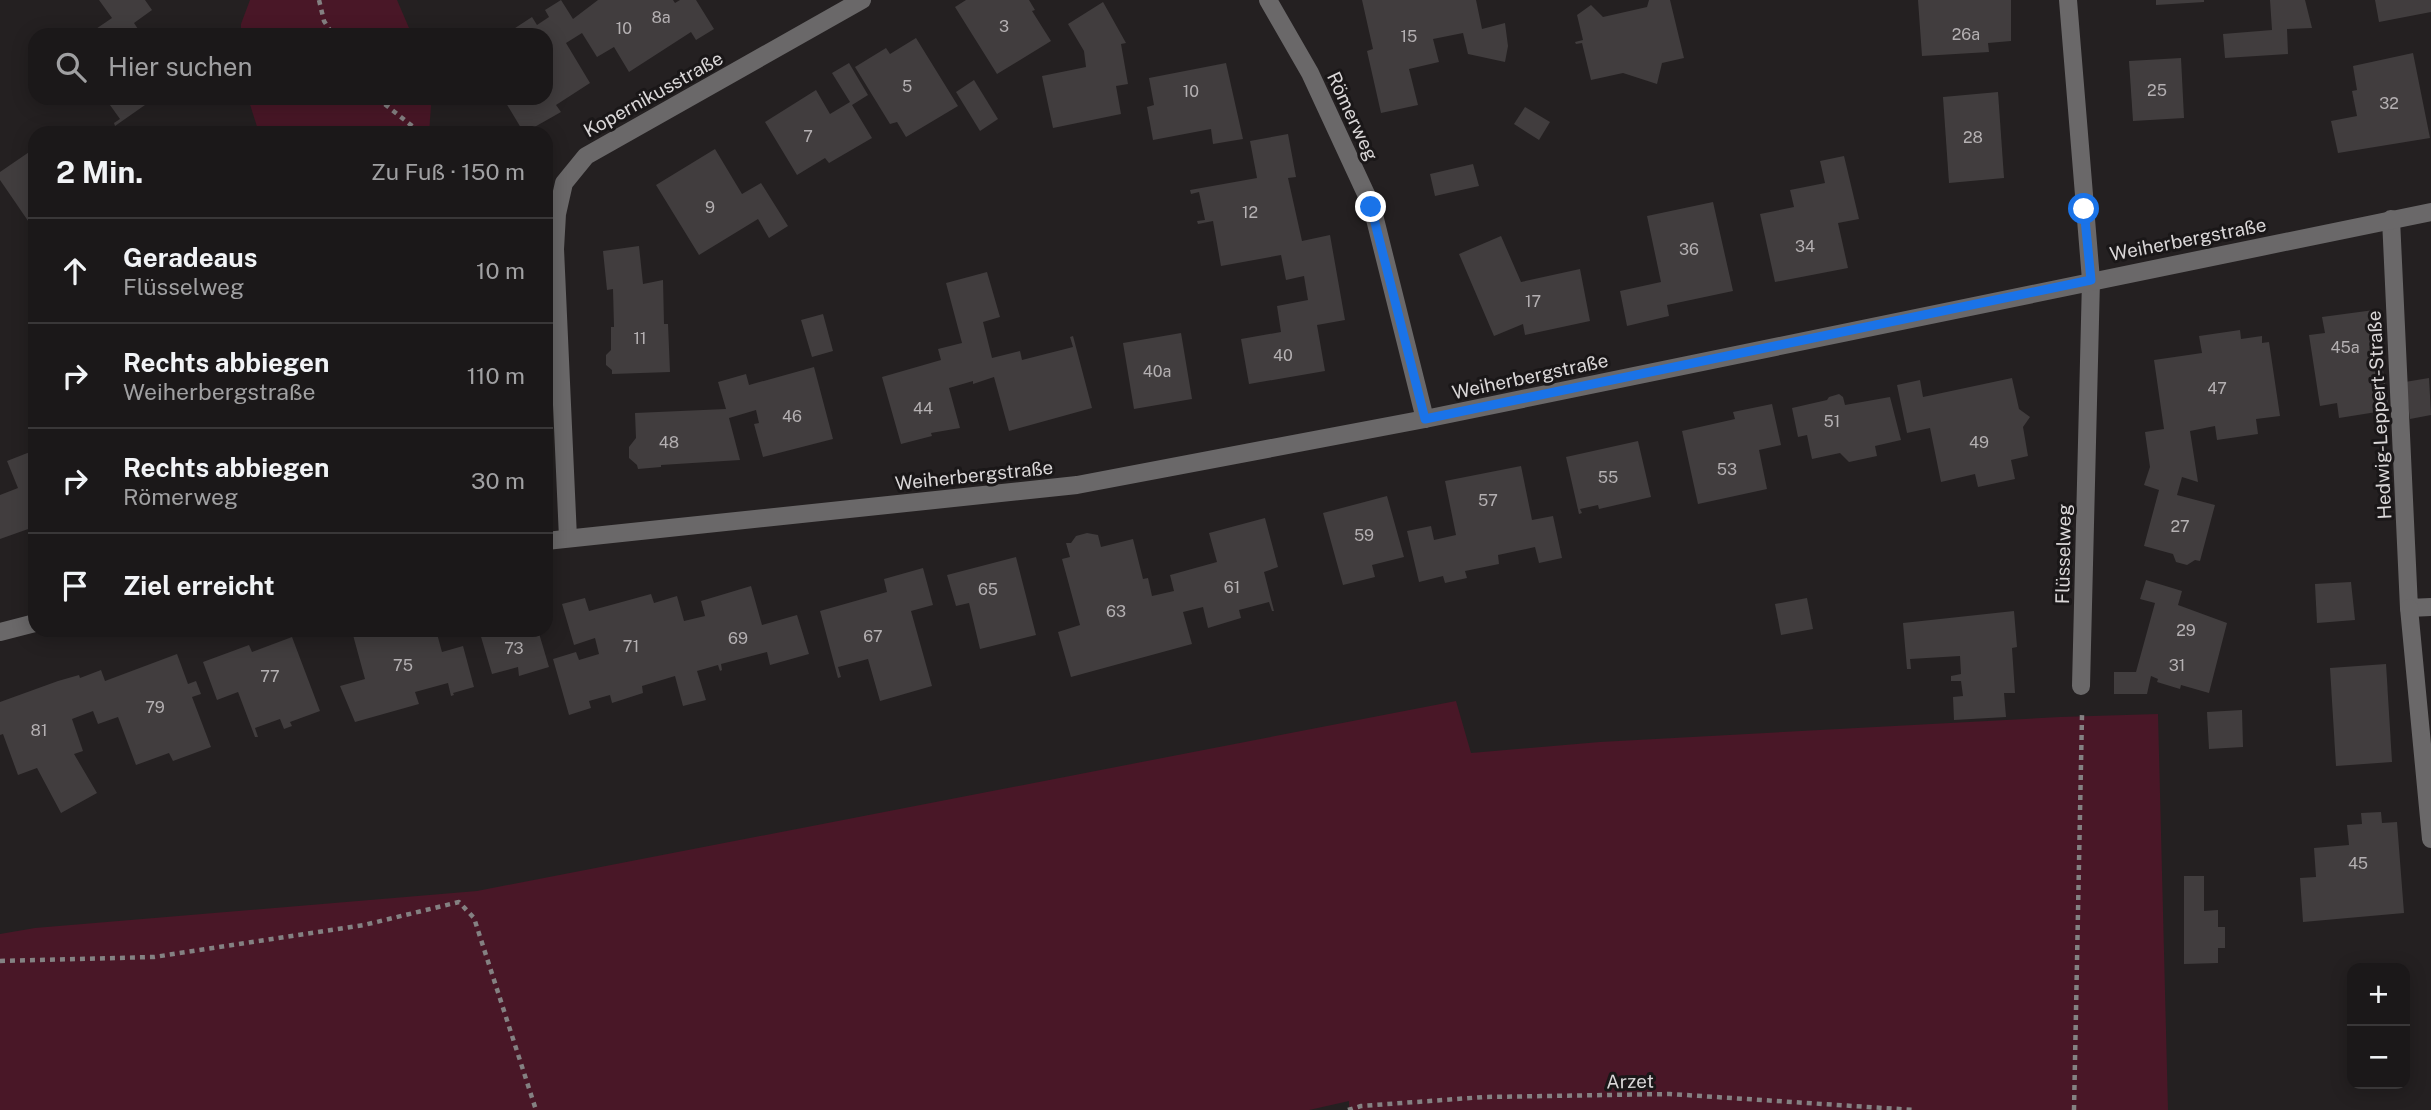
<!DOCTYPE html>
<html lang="de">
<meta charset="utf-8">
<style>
body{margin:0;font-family:"Public Sans",sans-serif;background:#282526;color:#f1f3f6}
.controls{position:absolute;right:21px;bottom:21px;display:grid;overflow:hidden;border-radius:14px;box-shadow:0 4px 18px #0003}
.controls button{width:63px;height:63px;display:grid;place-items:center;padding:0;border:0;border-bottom:2px solid #393738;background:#1b1819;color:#f1f3f6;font:35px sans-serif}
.stop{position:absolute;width:21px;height:21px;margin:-16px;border:5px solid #1a73e8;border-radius:50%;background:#fff}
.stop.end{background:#1a73e8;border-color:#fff;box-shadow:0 2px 7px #0008}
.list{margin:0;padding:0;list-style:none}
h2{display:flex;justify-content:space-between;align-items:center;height:91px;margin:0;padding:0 28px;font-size:30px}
h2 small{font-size:23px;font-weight:400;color:#a0a0a2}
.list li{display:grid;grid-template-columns:46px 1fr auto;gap:21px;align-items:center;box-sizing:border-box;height:105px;padding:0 28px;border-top:2px solid #393738}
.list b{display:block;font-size:26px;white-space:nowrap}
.list p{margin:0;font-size:23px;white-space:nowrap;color:#a0a0a2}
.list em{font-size:23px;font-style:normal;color:#a0a0a2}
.icon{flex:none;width:38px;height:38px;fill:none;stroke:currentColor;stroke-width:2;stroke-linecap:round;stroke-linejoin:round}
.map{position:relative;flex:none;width:2431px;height:1110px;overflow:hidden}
.search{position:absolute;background:#1b1819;box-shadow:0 4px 18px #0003;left:28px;top:28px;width:525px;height:77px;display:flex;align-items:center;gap:18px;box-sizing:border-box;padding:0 24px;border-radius:21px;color:#a0a0a2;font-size:26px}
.panel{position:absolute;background:#1b1819;box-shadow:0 4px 18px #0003;left:28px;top:126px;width:525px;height:511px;border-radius:21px}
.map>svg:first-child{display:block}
.green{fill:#491727}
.building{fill:#413d3e}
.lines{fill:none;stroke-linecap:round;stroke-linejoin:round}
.path{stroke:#848182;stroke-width:4.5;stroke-dasharray:5 5;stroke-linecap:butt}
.minor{stroke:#6a6869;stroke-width:18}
.route{stroke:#1a73e8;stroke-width:9}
.labels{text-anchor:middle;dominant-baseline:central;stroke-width:6;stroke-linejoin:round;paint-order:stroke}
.number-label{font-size:16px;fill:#b4b0b2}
.street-label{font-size:19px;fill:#dad7d8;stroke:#1a1718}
</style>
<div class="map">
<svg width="2431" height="1110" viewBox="0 0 2431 1110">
<rect width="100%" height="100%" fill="#242021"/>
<g class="green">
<polygon points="250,0 397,0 412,35 241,35 241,24"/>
<polygon points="248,98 429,98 431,106 429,133 259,133"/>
<polygon points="1456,701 1471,753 1600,742 2060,717 2158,714 2168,1110 1349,1110 1349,1101 1309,1110 0,1110 0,934 35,928 477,891"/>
</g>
<g class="building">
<polygon points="99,0 145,0 152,10 134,23 142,35 87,35 112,18"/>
<polygon points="561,0 573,19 598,0 673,0 675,3 680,0 696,0 714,29 696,40 691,32 629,72 614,47 597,57 582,33 566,43 590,83 556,105 561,112 524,133 503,98 546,98 546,35 511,35 509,32 532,17 537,25 549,17 545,10"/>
<polygon points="966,0 1029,0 1035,10 1032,11 1051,41 997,74 955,7"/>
<polygon points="1362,0 1476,0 1482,29 1505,23 1508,46 1505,62 1468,54 1463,33 1433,39 1439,62 1409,69 1418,105 1381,113 1367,51 1373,49"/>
<polygon points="1649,0 1670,0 1684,58 1662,63 1657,84 1623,73 1591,80 1582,43 1576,44 1575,42 1583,40 1577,15 1591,5 1603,17 1647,7"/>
<polygon points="1918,0 2011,0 2011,41 1988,43 1989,52 1922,56"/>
<polygon points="2156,0 2204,0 2204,2 2156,5"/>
<polygon points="2270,0 2305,0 2312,28 2287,29 2288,54 2225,58 2223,34 2272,30"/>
<polygon points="2375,0 2431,0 2431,12 2379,22"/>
<polygon points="1103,2 1126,43 1121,44 1128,84 1116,86 1121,114 1053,128 1042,76 1086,67 1084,51 1068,24"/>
<polygon points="916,38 958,106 906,137 897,122 890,124 855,67 886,48 890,54"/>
<polygon points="2413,53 2430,138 2338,153 2331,121 2357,116 2352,91 2357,90 2353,66"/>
<polygon points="2181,58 2184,118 2133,121 2129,61"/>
<polygon points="849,63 868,95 852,105 872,138 829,163 825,158 797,175 765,122 816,90 830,114 850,102 832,73"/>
<polygon points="1226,63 1243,139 1213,144 1211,129 1153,140 1147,107 1154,105 1149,78"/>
<polygon points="974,80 998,119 980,131 956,92"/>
<polygon points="1998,92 2004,178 1949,183 1943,97"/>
<polygon points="105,98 155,98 115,126 114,123 120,119"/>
<polygon points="1525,107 1550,122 1539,140 1514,124"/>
<polygon points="1288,134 1296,177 1288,178 1302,241 1330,235 1345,320 1317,325 1325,371 1249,384 1241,339 1281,332 1277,306 1308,300 1304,276 1286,280 1281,255 1221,266 1213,221 1198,224 1197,221 1205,220 1199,192 1191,194 1190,190 1257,178 1250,141"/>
<polygon points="35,148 35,231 0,180 0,172"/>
<polygon points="715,149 742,194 761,183 788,226 769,238 758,219 699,255 656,185"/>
<polygon points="1844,156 1859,219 1838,223 1848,268 1775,282 1760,214 1794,207 1790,190 1825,183 1820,161"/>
<polygon points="1473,164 1479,186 1435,196 1430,174"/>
<polygon points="1713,202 1733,291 1667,305 1669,316 1627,326 1620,291 1661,282 1647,216"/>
<polygon points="1501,236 1521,282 1580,269 1590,321 1525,335 1523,324 1494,336 1459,254"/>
<polygon points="639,246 643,284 663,280 664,324 668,324 670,372 612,374 612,370 606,365 606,355 611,350 611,327 614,327 613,289 607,290 603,251"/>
<polygon points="987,272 1000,317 983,322 992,358 1020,351 1022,360 1073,347 1070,337 1073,336 1092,408 1009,431 994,377 973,384 973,381 949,388 960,428 931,433 932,436 901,444 882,377 941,360 938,349 962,343 946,283"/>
<polygon points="2374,310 2389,410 2339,418 2337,403 2320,406 2309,335 2325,333 2322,317"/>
<polygon points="823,314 833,351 812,357 801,320"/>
<polygon points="2240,330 2241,339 2262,336 2262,343 2269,342 2280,416 2256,419 2258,434 2217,440 2215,426 2190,431 2198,482 2182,477 2177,495 2215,505 2200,561 2195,560 2187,565 2176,562 2173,554 2144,546 2159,490 2144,485 2150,467 2145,432 2164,429 2154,360 2202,353 2199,336"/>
<polygon points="1181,333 1192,399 1134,409 1123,343"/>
<polygon points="814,367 833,439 763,457 754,424 759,423 756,410 729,418 740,460 661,465 661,467 638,469 637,465 629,458 629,447 636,438 635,413 726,409 718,382 746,374 749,385"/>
<polygon points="2012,378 2019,409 2030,417 2023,427 2028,456 2011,460 2015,479 1978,487 1975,474 1941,482 1930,428 1907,433 1897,385 1920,380 1923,397"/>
<polygon points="2429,378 2431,415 2410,419 2405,382"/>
<polygon points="1839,394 1843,397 1845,405 1890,397 1901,440 1875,446 1877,456 1849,462 1840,453 1812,459 1807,435 1798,437 1792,408 1827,400 1829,397"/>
<polygon points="1772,404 1781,445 1759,450 1767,489 1698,504 1682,431 1735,419 1733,412"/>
<polygon points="1638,441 1651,497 1599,509 1598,505 1580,509 1582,513 1579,514 1566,457"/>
<polygon points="35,450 35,537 31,528 0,539 0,495 18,488 7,461"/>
<polygon points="1521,466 1532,520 1553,516 1562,558 1539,563 1535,547 1498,555 1499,564 1465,571 1467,578 1445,583 1443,576 1419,582 1407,531 1431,526 1434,540 1456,535 1445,481"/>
<polygon points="1387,496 1404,557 1372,565 1375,577 1343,585 1323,513"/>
<polygon points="1265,518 1278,567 1264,572 1274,611 1272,611 1269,602 1239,610 1241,618 1208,628 1203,607 1183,612 1192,644 1071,677 1058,632 1080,625 1062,559 1070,557 1066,543 1071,543 1076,536 1087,533 1098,535 1101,547 1133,539 1143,579 1148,578 1152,596 1174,591 1170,575 1217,562 1209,533"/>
<polygon points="1016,557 1036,635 980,649 969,603 956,606 947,575"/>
<polygon points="923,568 933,605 911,611 932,686 880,701 868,659 838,667 841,677 838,678 820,611 887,592 884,579"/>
<polygon points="2146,580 2182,591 2178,605 2227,623 2209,693 2181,685 2180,689 2157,682 2158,679 2151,676 2147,694 2114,694 2114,672 2136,672 2155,603 2140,599"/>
<polygon points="2351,582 2355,620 2317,623 2315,584"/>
<polygon points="751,586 762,625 797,615 809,654 770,665 767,652 721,664 722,670 720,671 718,665 697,671 706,700 683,706 675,676 642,686 643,693 612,703 610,695 589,701 591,708 569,715 553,659 576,652 579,660 599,654 595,638 574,645 562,604 585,598 589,611 651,594 654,603 677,596 684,621 705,616 701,601"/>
<polygon points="1807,598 1813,629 1781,635 1775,604"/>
<polygon points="2014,611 2017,647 2012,648 2015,693 2004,693 2006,717 1954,720 1953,697 1963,696 1961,681 1951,681 1951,676 1961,674 1960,656 1910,659 1911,669 1907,669 1903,623"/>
<polygon points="373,630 436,630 442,652 463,646 474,687 453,693 454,695 451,696 448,683 415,692 419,704 355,722 340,686 365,679 353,635"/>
<polygon points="479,630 538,630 549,667 519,676 518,667 492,674"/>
<polygon points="292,637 320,711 290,722 292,726 284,729 280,719 255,728 258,737 255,737 238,692 217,700 203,662 249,645 252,652"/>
<polygon points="177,654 188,684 196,681 201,694 192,697 211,747 173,761 169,753 136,765 118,717 98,724 93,711 72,719 83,751 74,754 97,793 61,813 37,768 18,775 3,734 0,735 0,702 58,681 79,675 80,678 101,670 105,681"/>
<polygon points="2386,664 2392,762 2336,766 2330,668"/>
<polygon points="2242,710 2243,747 2209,749 2207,712"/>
<polygon points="2381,812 2382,823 2397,822 2404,913 2303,922 2300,878 2316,877 2314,848 2349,845 2347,825 2362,824 2361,813"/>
<polygon points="2184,876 2204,876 2204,911 2218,910 2218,927 2225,927 2225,948 2218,948 2218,963 2184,964"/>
</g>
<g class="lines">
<g class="path">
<polyline points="319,0 324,21 333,35"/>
<polyline points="377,98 421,133"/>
<polyline points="0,961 154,957 364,925 459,902 474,918 536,1110"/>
<polyline points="1348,1110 1361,1106 1484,1097 1670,1094 1914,1110"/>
<polyline points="2074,1110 2082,715"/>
</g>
<g class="minor">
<polyline points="1268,0 1310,73 1372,207 1425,419"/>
<polyline points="2068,0 2091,280 2081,686"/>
<polyline points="2391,219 2409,608 2431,607"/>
<polyline points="568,538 555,249 557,214 564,183 586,156 862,0"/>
<polyline points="546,541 1077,485 1425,419 2431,212"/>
<polyline points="2409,608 2431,839"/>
<polyline points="0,632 35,623"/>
</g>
</g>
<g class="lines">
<polyline class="route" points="1371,207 1425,419 2091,280 2084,209"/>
</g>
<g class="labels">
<g class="number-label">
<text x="661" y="17">8a</text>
<text x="1004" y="26">3</text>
<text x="624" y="28">10</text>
<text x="1966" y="34">26a</text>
<text x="1409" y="36">15</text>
<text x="907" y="86">5</text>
<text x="2157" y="90">25</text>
<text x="1191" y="91">10</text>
<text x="2389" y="103">32</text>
<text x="808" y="136">7</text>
<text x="1973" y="137">28</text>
<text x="710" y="207">9</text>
<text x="1250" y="212">12</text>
<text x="1805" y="246">34</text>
<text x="1689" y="249">36</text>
<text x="1533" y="301">17</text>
<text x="640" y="338">11</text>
<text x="2345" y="347">45a</text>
<text x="1283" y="355">40</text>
<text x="1157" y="371">40a</text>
<text x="2217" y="388">47</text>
<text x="923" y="408">44</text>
<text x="792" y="416">46</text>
<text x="1832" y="421">51</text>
<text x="669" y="442">48</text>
<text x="1979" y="442">49</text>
<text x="1727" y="469">53</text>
<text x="1608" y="477">55</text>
<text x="1488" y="500">57</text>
<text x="2180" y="526">27</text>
<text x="1364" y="535">59</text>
<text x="1232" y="587">61</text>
<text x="988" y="589">65</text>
<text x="1116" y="611">63</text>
<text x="2186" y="630">29</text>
<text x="873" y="636">67</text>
<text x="738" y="638">69</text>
<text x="631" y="646">71</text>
<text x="514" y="648">73</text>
<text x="403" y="665">75</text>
<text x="2177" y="665">31</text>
<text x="270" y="676">77</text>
<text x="155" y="707">79</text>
<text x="39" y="730">81</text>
<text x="2358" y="863">45</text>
</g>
<g class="street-label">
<text transform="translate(653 94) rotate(-29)">Kopernikusstraße</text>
<text transform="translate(1353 116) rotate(65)">Römerweg</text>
<text transform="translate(2188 239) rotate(-11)">Weiherbergstraße</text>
<text transform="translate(1530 376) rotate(-12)">Weiherbergstraße</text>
<text transform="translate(2379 415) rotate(-93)">Hedwig-Leppert-Straße</text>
<text transform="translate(974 475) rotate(-6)">Weiherbergstraße</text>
<text transform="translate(2063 554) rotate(-89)">Flüsselweg</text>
<text transform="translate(1630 1081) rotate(-1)">Arzet</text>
</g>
</g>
</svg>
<div class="controls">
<button>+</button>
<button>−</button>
</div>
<div class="stop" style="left:2084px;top:209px"></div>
<div class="stop end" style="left:1371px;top:207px"></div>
<div class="search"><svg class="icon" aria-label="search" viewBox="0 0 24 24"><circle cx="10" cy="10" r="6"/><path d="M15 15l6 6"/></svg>Hier suchen</div>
<section class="panel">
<h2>2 Min.<small>Zu Fuß · 150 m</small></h2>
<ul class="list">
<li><svg class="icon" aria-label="ahead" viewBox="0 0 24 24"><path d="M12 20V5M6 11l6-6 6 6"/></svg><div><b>Geradeaus</b><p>Flüsselweg</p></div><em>10 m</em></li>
<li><svg class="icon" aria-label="right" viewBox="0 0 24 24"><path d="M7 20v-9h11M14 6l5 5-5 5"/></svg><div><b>Rechts abbiegen</b><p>Weiherbergstraße</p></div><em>110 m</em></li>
<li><svg class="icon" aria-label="right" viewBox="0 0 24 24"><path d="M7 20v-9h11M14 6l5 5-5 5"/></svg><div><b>Rechts abbiegen</b><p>Römerweg</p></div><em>30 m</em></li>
<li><svg class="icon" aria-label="arrive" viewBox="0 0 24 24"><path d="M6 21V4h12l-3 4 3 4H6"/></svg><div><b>Ziel erreicht</b></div></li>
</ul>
</section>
</div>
